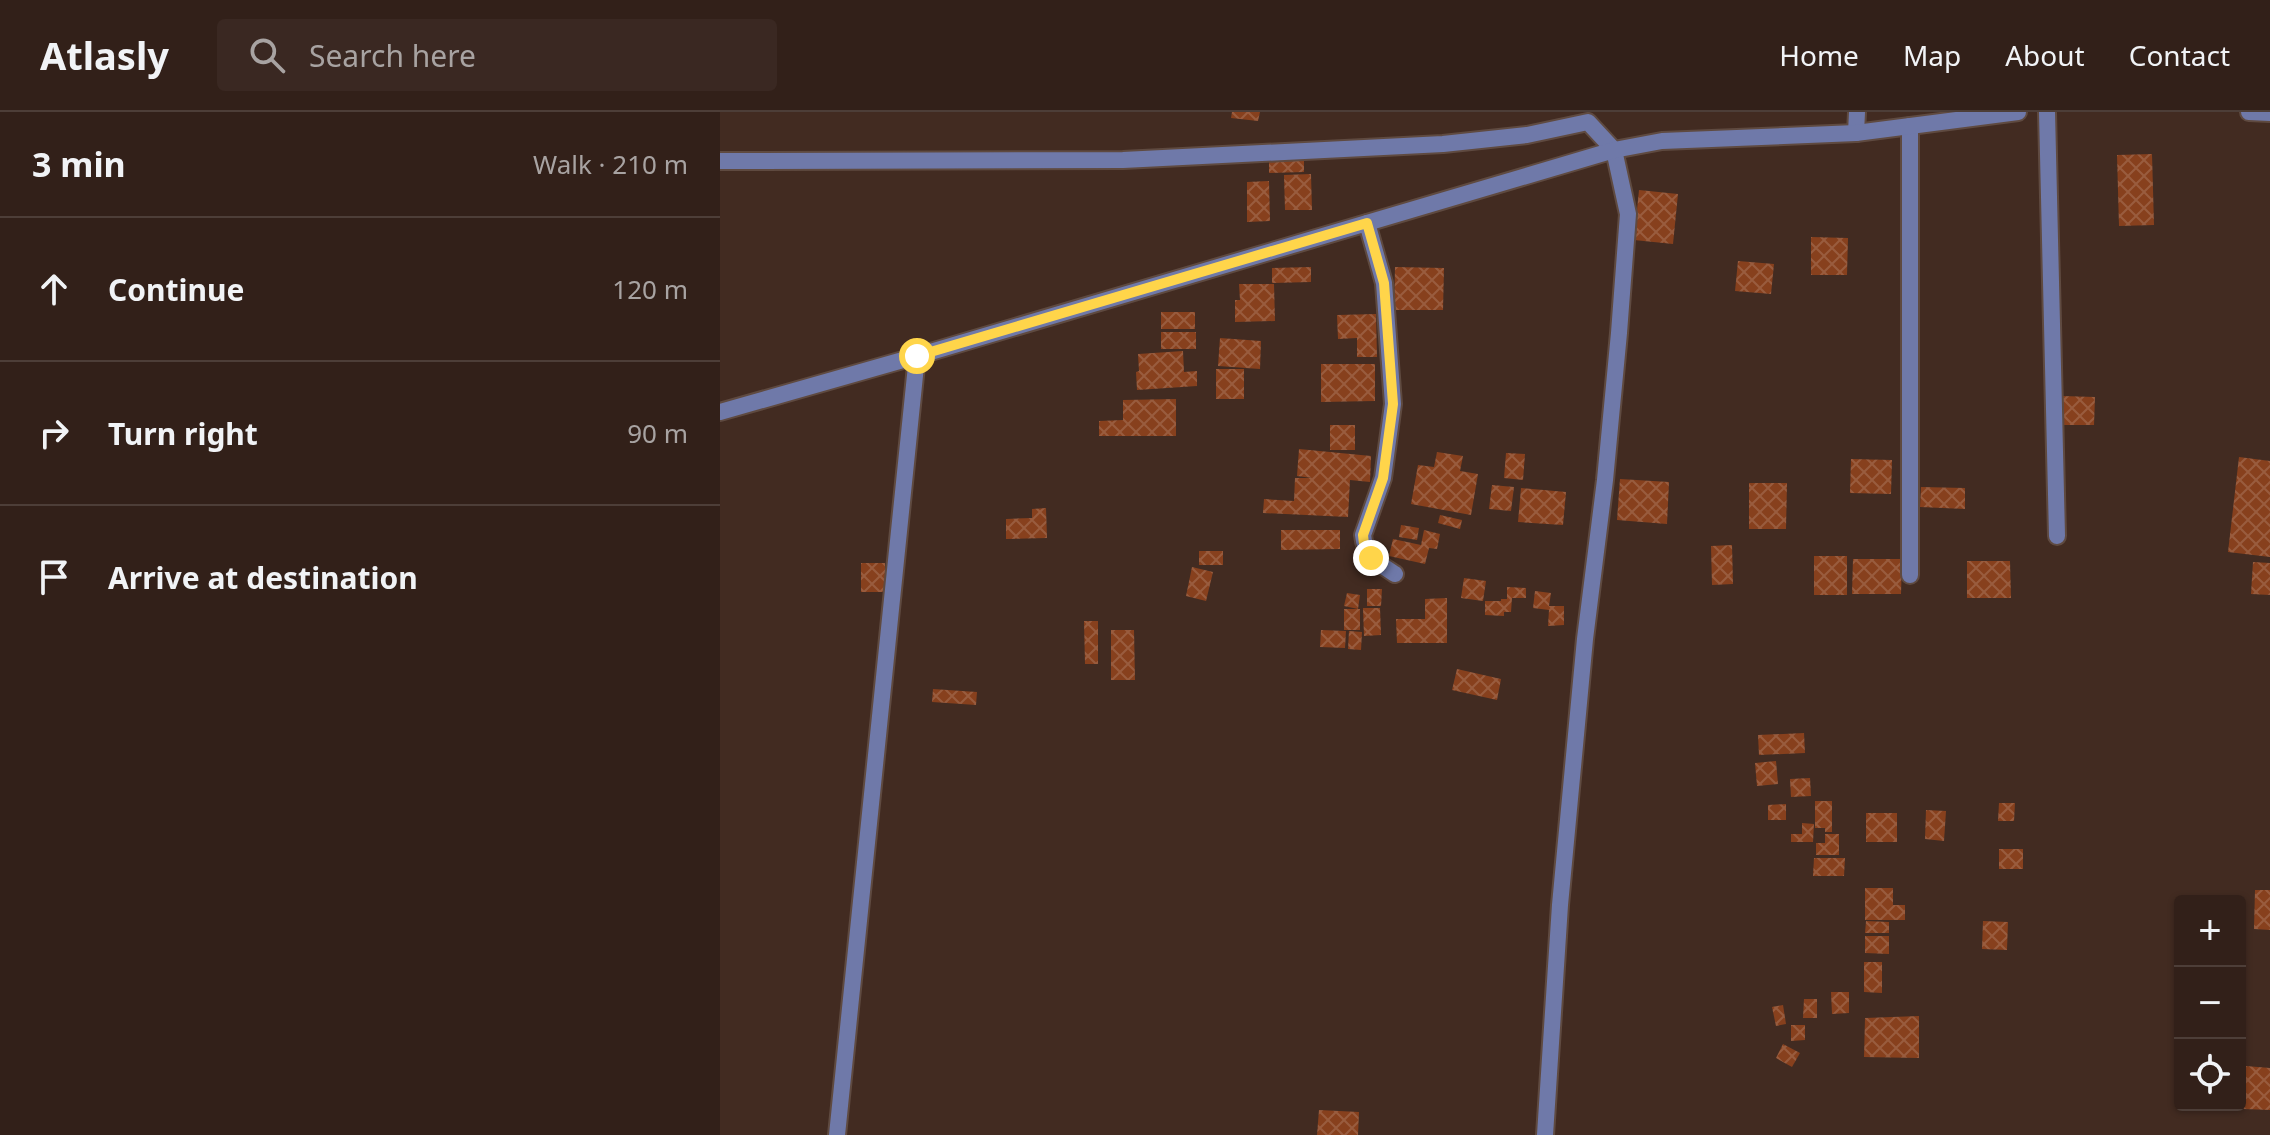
<!DOCTYPE html>
<meta charset="utf-8">
<style>
body{margin:0;font-family:"Noto Sans",sans-serif;background:#3a2822;color:#f1f3f6}
.controls{position:absolute;right:24px;bottom:24px;display:grid;overflow:hidden;border-radius:8px;box-shadow:0 2px 6px #0004}
.controls button{width:72px;height:72px;display:grid;place-items:center;padding:0;border:0;border-bottom:2px solid #4d3e38;background:#322019;color:#f1f3f6;font:40px sans-serif}
.stop{position:absolute;width:24px;height:24px;margin:-18px;border:6px solid #ffd54a;border-radius:50%;background:#fff}
.stop.end{background:#ffd54a;border-color:#fff;box-shadow:0 2px 8px #0008}
.list{margin:0;padding:0;list-style:none}
h2{display:flex;justify-content:space-between;align-items:center;height:104px;margin:0;padding:0 32px;font-size:34px}
h2 small{font-size:26px;font-weight:400;color:#a8a3a2}
.list li{display:grid;grid-template-columns:52px 1fr auto;gap:24px;align-items:center;box-sizing:border-box;height:144px;padding:0 32px;border-top:2px solid #4d3e38}
.list b{display:block;font-size:30px;white-space:nowrap}
.list em{font-size:26px;font-style:normal;color:#a8a3a2}
.icon{flex:none;width:44px;height:44px;fill:none;stroke:currentColor;stroke-width:2;stroke-linecap:round;stroke-linejoin:round}
.map{position:relative;flex:none;width:1550px;height:1023px;overflow:hidden}
header{display:flex;align-items:center;gap:48px;box-sizing:border-box;height:112px;padding:0 40px;background:#322019;border-bottom:2px solid #4d3e38}
header strong{font-size:38px}
nav{display:flex;gap:44px;margin-inline-start:auto;font-size:28px}
.search{width:560px;height:72px;background:#3a2822;display:flex;align-items:center;gap:20px;box-sizing:border-box;padding:0 28px;border-radius:8px;color:#a8a3a2;font-size:30px}
main{display:flex}
aside{flex:1;background:#322019}
.map>svg:first-child{display:block}
.building{fill:url(#building-cross-hatch)}
.lines{fill:none;stroke-linecap:round;stroke-linejoin:round}
.minor-casing{stroke:#5f4a40;stroke-width:20}
.tertiary-casing{stroke:#5f4a40;stroke-width:20}
.minor{stroke:#6f79a9;stroke-width:16}
.tertiary{stroke:#6f79a9;stroke-width:16}
.route{stroke:#ffd54a;stroke-width:10}
</style>
<header>
<strong>Atlasly</strong>
<div class="search"><svg class="icon" aria-label="search" viewBox="0 0 24 24"><circle cx="10" cy="10" r="6"/><path d="M15 15l6 6"/></svg>Search here</div>
<nav><a>Home</a><a>Map</a><a>About</a><a>Contact</a></nav>
</header>
<main>
<aside>
<h2>3 min<small>Walk · 210 m</small></h2>
<ul class="list">
<li><svg class="icon" aria-label="ahead" viewBox="0 0 24 24"><path d="M12 20V5M6 11l6-6 6 6"/></svg><div><b>Continue</b></div><em>120 m</em></li>
<li><svg class="icon" aria-label="right" viewBox="0 0 24 24"><path d="M7 20v-9h11M14 6l5 5-5 5"/></svg><div><b>Turn right</b></div><em>90 m</em></li>
<li><svg class="icon" aria-label="arrive" viewBox="0 0 24 24"><path d="M6 21V4h12l-3 4 3 4H6"/></svg><div><b>Arrive at destination</b></div></li>
</ul>
</aside>
<div class="map">
<svg width="1550" height="1023" viewBox="0 0 1550 1023">
<defs>
<pattern id="building-cross-hatch" width="8" height="8" patternUnits="userSpaceOnUse" patternTransform="scale(2)"><rect width="8" height="8" fill="#87401d"/><path d="M0 0l8 8M0 8l8-8" fill="none" stroke="#995c3e"/></pattern>
</defs>
<rect width="100%" height="100%" fill="#422b21"/>
<g class="building">
<polygon points="512,0 540,0 538,9 511,6"/>
<polygon points="1432,42 1434,113 1399,114 1397,43"/>
<polygon points="584,47 584,60 549,61 549,48"/>
<polygon points="591,62 592,98 565,98 564,63"/>
<polygon points="549,69 550,109 527,110 527,70"/>
<polygon points="919,78 958,82 953,132 914,128"/>
<polygon points="1091,125 1128,126 1127,163 1091,163"/>
<polygon points="1018,149 1054,152 1051,182 1015,179"/>
<polygon points="591,155 591,170 552,171 552,156"/>
<polygon points="675,155 724,156 723,198 674,198"/>
<polygon points="519,172 554,172 555,209 515,210 515,188 520,188"/>
<rect x="441" y="200" width="34" height="17"/>
<polygon points="656,202 657,245 637,245 637,226 618,227 617,203"/>
<rect x="441" y="220" width="35" height="17"/>
<polygon points="500,226 541,229 540,257 498,254"/>
<polygon points="463,239 464,260 477,259 477,274 417,278 416,260 419,259 418,242"/>
<polygon points="601,252 655,252 655,289 601,290"/>
<rect x="496" y="257" width="28" height="30"/>
<polygon points="1342,284 1375,285 1374,313 1341,313"/>
<polygon points="456,287 456,324 379,324 379,309 403,308 403,288"/>
<rect x="610" y="313" width="25" height="25"/>
<polygon points="579,337 651,344 650,370 630,368 628,405 543,401 544,387 574,389 575,366 592,366 577,364"/>
<polygon points="717,340 743,344 740,359 758,362 751,403 691,392 698,353 714,355"/>
<polygon points="786,341 805,342 803,368 784,366"/>
<polygon points="1519,345 1550,349 1550,445 1508,440"/>
<polygon points="1131,347 1172,348 1171,382 1130,381"/>
<polygon points="900,367 949,370 947,412 897,408"/>
<polygon points="1029,371 1067,371 1066,417 1029,417"/>
<polygon points="772,373 794,375 791,399 769,397"/>
<polygon points="1201,375 1245,376 1245,397 1200,395"/>
<polygon points="801,376 846,380 843,413 798,410"/>
<polygon points="326,396 327,426 286,427 286,407 312,406 312,397"/>
<polygon points="720,403 742,408 740,417 718,411"/>
<polygon points="681,413 699,416 697,428 679,425"/>
<polygon points="561,418 620,418 620,437 561,438"/>
<polygon points="704,418 720,422 717,437 709,436 705,452 669,444 673,427 701,433"/>
<polygon points="1012,433 1013,472 992,473 991,434"/>
<rect x="479" y="439" width="24" height="14"/>
<rect x="1094" y="444" width="33" height="39"/>
<polygon points="1133,447 1182,447 1181,482 1132,482"/>
<polygon points="1247,449 1290,449 1291,486 1247,486"/>
<polygon points="1533,450 1550,451 1550,483 1531,482"/>
<rect x="141" y="451" width="24" height="29"/>
<polygon points="472,455 493,460 486,489 466,484"/>
<polygon points="744,466 766,469 763,489 741,486"/>
<polygon points="787,475 806,476 806,486 792,486 791,500 784,500 784,504 765,503 765,489 781,489 781,487 787,487"/>
<polygon points="647,477 662,477 661,494 647,494"/>
<polygon points="815,479 831,481 829,494 844,494 844,513 828,514 829,498 813,496"/>
<polygon points="627,481 640,483 638,497 624,494"/>
<polygon points="727,486 727,531 677,531 676,507 705,507 705,487"/>
<polygon points="643,496 660,496 661,523 644,524"/>
<rect x="624" y="497" width="16" height="21"/>
<polygon points="364,509 378,509 378,552 365,552"/>
<polygon points="391,518 414,518 415,568 391,568"/>
<polygon points="601,518 626,519 625,536 600,535"/>
<polygon points="629,519 642,520 641,538 628,537"/>
<polygon points="737,557 781,567 777,588 732,578"/>
<polygon points="213,577 257,580 256,593 212,590"/>
<polygon points="1084,621 1085,641 1039,643 1038,623"/>
<polygon points="1056,649 1058,672 1037,674 1035,651"/>
<polygon points="1090,666 1091,684 1071,685 1070,667"/>
<polygon points="1095,689 1112,689 1112,720 1105,720 1105,716 1095,716"/>
<polygon points="1279,691 1295,691 1294,709 1278,709"/>
<polygon points="1066,692 1066,708 1048,708 1048,693"/>
<polygon points="1206,698 1226,699 1224,729 1205,727"/>
<rect x="1146" y="701" width="31" height="29"/>
<polygon points="1082,711 1094,712 1093,730 1071,730 1071,722 1082,722"/>
<polygon points="1105,722 1119,722 1119,743 1096,743 1096,731 1105,731"/>
<rect x="1279" y="737" width="24" height="20"/>
<polygon points="1094,746 1125,746 1124,764 1093,764"/>
<polygon points="1145,776 1173,776 1173,793 1185,793 1185,808 1145,808"/>
<polygon points="1535,778 1550,778 1550,818 1534,817"/>
<polygon points="1146,809 1169,810 1169,821 1145,821"/>
<polygon points="1263,809 1288,810 1287,838 1262,837"/>
<polygon points="1145,824 1169,824 1169,842 1145,841"/>
<polygon points="1144,850 1162,850 1162,881 1144,880"/>
<polygon points="1111,880 1129,880 1129,901 1112,902"/>
<polygon points="1084,887 1097,887 1097,906 1083,906"/>
<polygon points="1063,893 1066,912 1056,914 1052,895"/>
<polygon points="1199,904 1199,946 1144,945 1145,906"/>
<polygon points="1071,913 1085,913 1085,928 1071,929"/>
<polygon points="1063,932 1080,941 1072,955 1056,946"/>
<polygon points="1526,954 1550,956 1550,998 1523,997"/>
<polygon points="599,998 639,1000 638,1023 597,1023"/>
</g>
<g class="lines">
<defs>
<g id="minor">
<polyline points="1327,0 1337,424"/>
<polyline points="1190,14 1190,463"/>
<polyline points="1136,21 1137,0"/>
<polyline points="0,49 403,48 723,32 807,23 868,10 894,38 908,102 899,221 885,368 865,527 840,793 825,1023"/>
<path d="M647,111L664,171L673,292L663,366L643,423C645,444 658,451 675,462"/>
<polyline points="117,1023 197,244"/>
</g>
<g id="tertiary">
<polyline points="1529,0 1550,1"/>
<polyline points="0,300 197,244 894,38 942,29 1136,21 1298,0"/>
</g>
</defs>
<use href="#minor" class="minor-casing"/>
<use href="#tertiary" class="tertiary-casing"/>
<use href="#minor" class="minor"/>
<use href="#tertiary" class="tertiary"/>
</g>
<g class="lines">
<polyline class="route" points="197,244 647,111 664,171 673,292 663,366 643,423 644,432 651,446"/>
</g>
</svg>
<div class="controls">
<button>+</button>
<button>−</button>
<button><svg class="icon" aria-label="locate" viewBox="0 0 24 24"><circle cx="12" cy="12" r="6"/><path d="M12 2v4M12 18v4M2 12h4M18 12h4"/></svg></button>
</div>
<div class="stop" style="left:197px;top:244px"></div>
<div class="stop end" style="left:651px;top:446px"></div>
</div>
</main>
